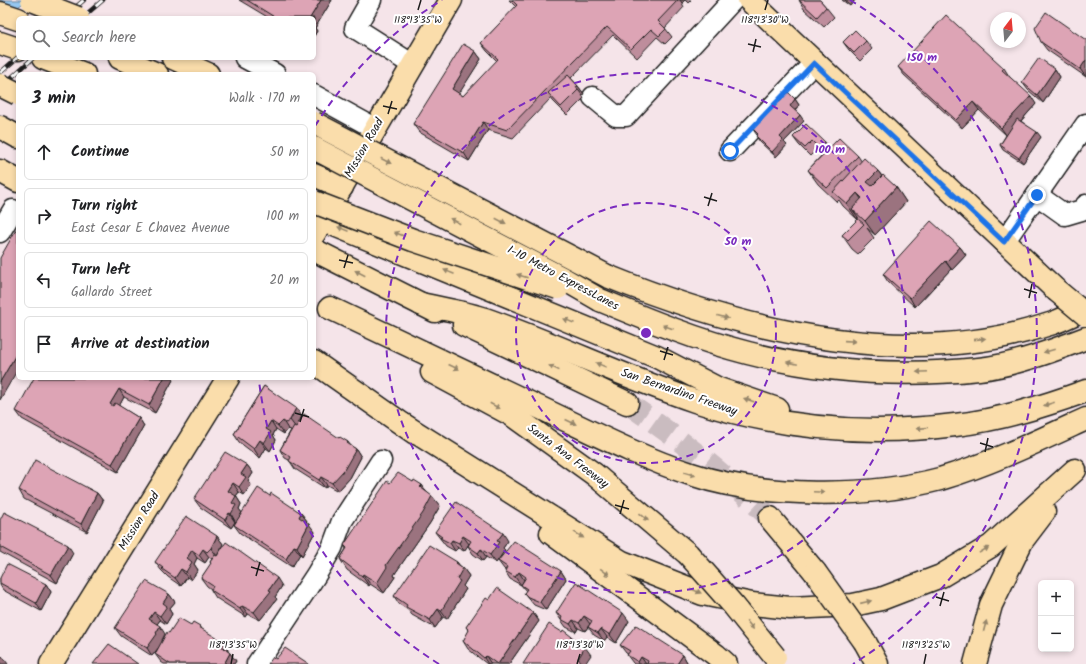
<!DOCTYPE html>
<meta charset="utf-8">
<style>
body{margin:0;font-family:Kalam,sans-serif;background:#f2f2f2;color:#202124}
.controls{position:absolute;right:12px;bottom:12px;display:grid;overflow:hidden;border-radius:6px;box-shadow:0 2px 6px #0003}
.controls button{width:36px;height:36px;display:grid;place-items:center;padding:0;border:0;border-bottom:1px solid #e0e0e0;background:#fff;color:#202124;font:20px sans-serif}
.compass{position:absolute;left:990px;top:12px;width:36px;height:36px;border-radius:50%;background:#fff;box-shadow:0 2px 6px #0003;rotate:16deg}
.stop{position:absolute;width:12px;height:12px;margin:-9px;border:3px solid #1a73e8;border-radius:50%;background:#fff}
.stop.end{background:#1a73e8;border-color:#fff;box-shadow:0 1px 4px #0008}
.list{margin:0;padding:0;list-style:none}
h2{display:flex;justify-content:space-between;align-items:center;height:52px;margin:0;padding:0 16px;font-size:17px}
h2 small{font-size:13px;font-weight:400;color:#757577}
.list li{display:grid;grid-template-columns:26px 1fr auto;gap:12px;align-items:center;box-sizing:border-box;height:56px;margin:0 8px 8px;padding:0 8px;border:1px solid #e0e0e0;border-radius:6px}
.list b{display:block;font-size:15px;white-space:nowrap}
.list p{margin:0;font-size:13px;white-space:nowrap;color:#757577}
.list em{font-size:13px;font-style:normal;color:#757577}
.icon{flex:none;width:22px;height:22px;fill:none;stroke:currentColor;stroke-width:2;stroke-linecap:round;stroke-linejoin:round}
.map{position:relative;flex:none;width:1086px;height:664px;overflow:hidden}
.search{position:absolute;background:#fff;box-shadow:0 2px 6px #0003;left:16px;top:16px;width:300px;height:44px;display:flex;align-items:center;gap:10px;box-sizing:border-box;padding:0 14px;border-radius:6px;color:#757577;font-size:15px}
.panel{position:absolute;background:#fff;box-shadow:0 2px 6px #0003;left:16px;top:72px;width:300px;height:308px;border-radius:6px}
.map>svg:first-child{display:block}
.water{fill:#95c7f1;stroke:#65839c}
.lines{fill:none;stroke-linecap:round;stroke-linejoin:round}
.highway-tunnel{stroke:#cabcc0;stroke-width:22;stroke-dasharray:22 11;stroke-linecap:butt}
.minor-casing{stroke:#1c1c1c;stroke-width:23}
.major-casing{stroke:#1c1c1c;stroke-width:25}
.highway-casing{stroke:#1c1c1c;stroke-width:25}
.minor{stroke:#fff;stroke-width:20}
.major{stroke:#faddab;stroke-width:22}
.highway{stroke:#faddab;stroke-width:22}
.rail-casing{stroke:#1c1c1c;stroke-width:4.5}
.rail{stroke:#fff;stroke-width:3;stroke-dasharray:9;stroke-linecap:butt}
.major-bridge-casing{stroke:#1c1c1c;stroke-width:25;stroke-linecap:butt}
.highway-bridge-casing{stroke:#1c1c1c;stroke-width:25;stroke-linecap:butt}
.major-bridge{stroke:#faddab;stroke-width:22}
.highway-bridge{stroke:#faddab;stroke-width:22}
.wall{fill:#be8d9c;stroke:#1c1c1c}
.shaded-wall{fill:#9b737f;stroke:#1c1c1c}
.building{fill:#dda4b5;stroke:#1c1c1c}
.oneway{fill:#96866b}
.route{stroke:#1a73e8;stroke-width:5}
.ticks{fill:none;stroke:#1c1c1c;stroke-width:1.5}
.ring{fill:none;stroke:#7b2cbf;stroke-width:2;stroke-dasharray:7 5}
.labels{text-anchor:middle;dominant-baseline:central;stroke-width:4;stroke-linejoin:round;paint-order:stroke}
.street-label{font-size:12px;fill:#1c1c1c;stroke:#fff}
.ticks-label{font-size:10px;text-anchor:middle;fill:#1c1c1c;stroke:#fff;stroke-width:4;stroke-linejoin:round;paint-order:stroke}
.centre{fill:#7b2cbf;stroke:#fff;stroke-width:2}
.ring-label{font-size:12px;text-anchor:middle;font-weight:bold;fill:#7b2cbf;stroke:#fff;stroke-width:4;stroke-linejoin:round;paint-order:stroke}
</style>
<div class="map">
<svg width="1086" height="664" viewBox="0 0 1086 664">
<rect width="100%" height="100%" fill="#f5e4e9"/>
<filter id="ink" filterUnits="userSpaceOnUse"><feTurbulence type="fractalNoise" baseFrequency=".025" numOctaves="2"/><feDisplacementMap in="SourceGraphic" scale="8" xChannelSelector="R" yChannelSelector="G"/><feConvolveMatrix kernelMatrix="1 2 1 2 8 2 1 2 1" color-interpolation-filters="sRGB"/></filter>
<g filter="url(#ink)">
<polygon class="water" points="0,0 28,0 0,19"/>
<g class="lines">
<path class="highway-tunnel" d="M627,403C678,438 726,475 770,518"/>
<defs>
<g id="minor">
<polyline points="371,0 355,28 413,65"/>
<polyline points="245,58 275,74"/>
<polyline points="314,95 376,129"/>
<polyline points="593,97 616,116 626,116 733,0"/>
<polyline points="730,151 814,63"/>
<polyline points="1037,195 1065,215 1082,210 1086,205"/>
<polyline points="0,232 13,210 18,213"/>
<polyline points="1004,242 1086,124"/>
<polyline points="257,664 316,575 332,548 342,521 381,461"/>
</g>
<g id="major">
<polyline points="749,0 1056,290"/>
<polyline points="314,234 451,0"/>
<polyline points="51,664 228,378"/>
</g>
<g id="highway">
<polyline points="0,13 18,19"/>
<polyline points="0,43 18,49"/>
<polyline points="43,58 84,74"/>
<polyline points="120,58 157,74"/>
<polyline points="173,58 208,74"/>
<polyline points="0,127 18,137"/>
<polyline points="0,171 18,181"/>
<polyline points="314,175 342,187"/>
<polyline points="322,220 657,357 719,389 777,409"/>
<polyline points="314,250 435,311"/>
<path d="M607,276C743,331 909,372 1053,323C1064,319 1075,313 1086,309"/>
<path d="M600,300C648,320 697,340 748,353C823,372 902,377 979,369C1015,365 1052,351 1086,338"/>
<path d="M421,304C442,309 465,312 485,319C556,344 624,377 695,401C779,428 868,436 955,425C1000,420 1044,406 1086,391"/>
<path d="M330,308C397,340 464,372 532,404C584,428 636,456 691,474C761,498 868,498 940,479C990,464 1038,441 1086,419"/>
<polyline points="464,325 627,403"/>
<polyline points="314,362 415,433"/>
<polyline points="432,372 512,415 594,474 688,554"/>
<polyline points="404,425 622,562 703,594 752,604 790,608 853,605 881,599 941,576 991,546 1075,470"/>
<polyline points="770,518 815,572"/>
<polyline points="551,533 716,655 726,664"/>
<polyline points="865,642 877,664"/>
<polyline points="975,664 991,605 1022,541 1044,512"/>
</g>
</defs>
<use href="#minor" class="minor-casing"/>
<use href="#major" class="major-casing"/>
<use href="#highway" class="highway-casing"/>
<use href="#minor" class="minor"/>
<use href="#major" class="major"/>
<use href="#highway" class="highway"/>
<defs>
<g id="rail">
<polyline points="63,18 84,0"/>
<polyline points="82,18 103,0"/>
<polyline points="0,73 18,57"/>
<polyline points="0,88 33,58"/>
</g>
</defs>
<use href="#rail" class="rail-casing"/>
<use href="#rail" class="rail"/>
<defs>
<polyline id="major-bridge" points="1056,290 1086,315"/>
<g id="highway-bridge">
<polyline points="32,0 78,18"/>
<polyline points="0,85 18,94"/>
<polyline points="314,123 607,276"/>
<polyline points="314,148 562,278 600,300"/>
<polyline points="314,202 413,240 558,288"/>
<polyline points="688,554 734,606 775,657"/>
<polyline points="815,572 865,642"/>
</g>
</defs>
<use href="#major-bridge" class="major-bridge-casing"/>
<use href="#highway-bridge" class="highway-bridge-casing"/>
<use href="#major-bridge" class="major-bridge"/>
<use href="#highway-bridge" class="highway-bridge"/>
</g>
<g class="wall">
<polygon points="239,0 332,0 315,28 317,31 314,36 314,18 269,18"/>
<polygon points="509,0 691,0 688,3 685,0 682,3 684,7 665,28 672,37 665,44 657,37 637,58 613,35 571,78 578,86 584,94 582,95 584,98 567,115 553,101 551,98 513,138 488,130 469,161 419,132 413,124 475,51 481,59 459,93 463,96 497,61 487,51 481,43 516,7"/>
<polygon points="799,0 820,0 826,7 834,17 824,27 804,9"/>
<polygon points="842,0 855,0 850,6"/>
<polygon points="1046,12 1086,77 1047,50 1041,42"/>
<polygon points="866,41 872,49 860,61 849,50 843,42"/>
<polygon points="898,67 1004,68 1009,76 1036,104 1021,121 1041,137 1023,163 1003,150 1000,145 1006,135 979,110 962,128 904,75"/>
<polygon points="1055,69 1060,77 1043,103 1028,90 1022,82"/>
<polygon points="795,99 799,105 795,110 804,121 784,142 787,145 776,157 760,142 756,136 757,135 752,128"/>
<polygon points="793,137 825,142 829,148 858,156 862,162 878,171 882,176 896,187 906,202 875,235 867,228 874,238 858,254 852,249 842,235 858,219 858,217 857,219 843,206 839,200 837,202 818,184 808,170 823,154 817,149 810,156 799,145"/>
<polygon points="960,247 966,255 952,270 951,269 915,307 888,282 883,274"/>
<polygon points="174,378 155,413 124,397 119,406 139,418 144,426 118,472 22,419 16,411"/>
<polygon points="264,386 302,416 296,426 339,438 348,442 351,446 356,449 361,457 350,478 338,491 327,485 325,488 295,469 289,460 285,458 280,450 291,430 288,429 284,434 276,429 273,435 276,440 270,451 266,448 260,458 239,442 234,434"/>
<polygon points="247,465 253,473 248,481 251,485 244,495 239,492 236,496 241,504 239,509 242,513 270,496 301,513 307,521 306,522 315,532 302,556 300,554 292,567 240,533 234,525 236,522 235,522 231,528 200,507 194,499"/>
<polygon points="413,482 422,485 426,491 440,506 430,523 394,575 395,577 384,593 370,584 369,586 347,570 340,559 346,549 344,545 390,483"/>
<polygon points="19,490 97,493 103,501 87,532 24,499"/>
<polygon points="0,520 73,553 57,583 0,552"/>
<polygon points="435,532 508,541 503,548 505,550 496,563 486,557 483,561 473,554 468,546 469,544 464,551 458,548 455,551 446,546"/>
<polygon points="217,536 223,544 218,553 282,586 275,597 277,599 260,620 248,614 246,617 216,598 211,590 211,589 207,586 201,578 211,564 210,562 212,559 209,557 205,563 197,558 194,564 198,570 191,580 187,577 181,586 168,577 161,570 155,562"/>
<polygon points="498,561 561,571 566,579 546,610 534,605 524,593 526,591 521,585 510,579 505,571 505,570 504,569"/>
<polygon points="457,562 459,565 463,568 469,576 463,586 466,589 447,619 443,617 435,628 412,615 408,610 399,604 394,596"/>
<polygon points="0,578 46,584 51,592 41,611 3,590 0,585"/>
<polygon points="169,594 175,602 169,609 172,614 166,624 160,620 157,624 162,641 169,633 191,625 202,629 228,650 228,651 230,653 236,661 234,664 164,664 161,662 155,654 158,649 152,656 121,636 115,628"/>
<polygon points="489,600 533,613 539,621 509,664 487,664 468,649 463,641 469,631 466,627"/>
<polygon points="556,613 629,621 616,643 607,637 604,641 594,635 588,627 590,624 585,631 578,628 576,632 566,627"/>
<polygon points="620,645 683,655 688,664 634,664 633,663 627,655 628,654 626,653"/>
</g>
<g class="shaded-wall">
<polygon points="321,0 332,0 315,28 317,31 314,36 314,18 310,18"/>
<polygon points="680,0 685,0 682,3"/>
<polygon points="845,0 855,0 850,6"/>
<polygon points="475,51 481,59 457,97 452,89"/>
<polygon points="1086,60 1086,77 1080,69"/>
<polygon points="1055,69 1060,77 1043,103 1037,95"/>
<polygon points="578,86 584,94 582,95 576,87"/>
<polygon points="1031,96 1036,104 1007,136 1001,128"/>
<polygon points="795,99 799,105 794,111 790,106"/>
<polygon points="973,102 979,110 962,128 956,120"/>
<polygon points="800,115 804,121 784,142 787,145 776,157 772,152 780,137"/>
<polygon points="483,122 488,130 469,161 464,153"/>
<polygon points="1037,132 1041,137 1023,163 1019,158"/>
<polygon points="878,171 888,185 877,196 867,182"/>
<polygon points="896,187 906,202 875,235 865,221"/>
<polygon points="857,193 867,207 852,209 858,217 857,219 847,204"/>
<polygon points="960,247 966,255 952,270 946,262"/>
<polygon points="945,261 951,269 915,307 910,298"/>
<polygon points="18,351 18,369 0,400 0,382"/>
<polygon points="164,378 174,378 155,413 149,405"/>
<polygon points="119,389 124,397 116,412 110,404"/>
<polygon points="296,408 302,416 296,428 290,420"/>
<polygon points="139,418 144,426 118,472 112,464"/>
<polygon points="271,421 276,429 273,435 276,440 270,451 264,443 266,429"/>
<polygon points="283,421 288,429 284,434 278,426"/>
<polygon points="260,440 266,448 260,458 254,449"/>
<polygon points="356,449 361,457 350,478 338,491 332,483"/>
<polygon points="247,465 253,473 248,481 251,485 244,495 239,487 241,474"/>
<polygon points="321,477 327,485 325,488 319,480"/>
<polygon points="233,483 239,492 236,496 241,504 239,509 242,513 236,523 231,514 232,503 228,491"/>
<polygon points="422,485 429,496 420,487"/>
<polygon points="97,493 103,501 87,532 81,524"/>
<polygon points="432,496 440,506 430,523 394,575 395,577 384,593 377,583 386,565"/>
<polygon points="229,513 235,522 231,528 225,520"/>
<polygon points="301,513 307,521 304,525 299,517"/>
<polygon points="309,524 315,532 302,556 297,547"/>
<polygon points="503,533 508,541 503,548 505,550 496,563 490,555 497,541"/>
<polygon points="217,536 223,544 217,556 211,548"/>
<polygon points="463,536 469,544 464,551 459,543"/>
<polygon points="452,540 458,548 455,551 450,543"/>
<polygon points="68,545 73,553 57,583 51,575"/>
<polygon points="294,546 300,554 292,567 286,559"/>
<polygon points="203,549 209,557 205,563 199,555"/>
<polygon points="481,549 486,557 483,561 478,553"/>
<polygon points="192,550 197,558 194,564 198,570 191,580 186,572 187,558"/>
<polygon points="457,562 462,569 463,568 469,576 463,586 466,589 447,619 441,611 457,579 456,563"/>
<polygon points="181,569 187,577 181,586 175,578"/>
<polygon points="561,571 566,579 546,610 540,602"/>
<polygon points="519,572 524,580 521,585 515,577"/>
<polygon points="363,574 370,584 369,586 362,576"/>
<polygon points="277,578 282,586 275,597 277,599 260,620 254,612"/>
<polygon points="46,584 51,592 41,611 36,603"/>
<polygon points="169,594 175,602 169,609 172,614 166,624 160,616 163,603"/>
<polygon points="242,606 248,614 246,617 240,609"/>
<polygon points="438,609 443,617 435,628 430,620"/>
<polygon points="154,612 160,620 155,627 149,619"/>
<polygon points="533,613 539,621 509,664 498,664"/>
<polygon points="623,613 629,621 616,643 610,635"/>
<polygon points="584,616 590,624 585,631 579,623"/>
<polygon points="573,620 578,628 576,632 570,624"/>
<polygon points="160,626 165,634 162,640 163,642 152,656 147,648"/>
<polygon points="601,629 607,637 604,641 598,633"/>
<polygon points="223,642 228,650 226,653 220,645"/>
<polygon points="585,647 591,655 585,664 579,664 578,659"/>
<polygon points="230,653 236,661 234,664 224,664"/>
<polygon points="683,655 688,664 677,664"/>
<polygon points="2,656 8,664 0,664 0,658"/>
<polygon points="486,656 491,664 488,664 484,658"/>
<polygon points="641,657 646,664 639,664 638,662"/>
</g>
<g class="building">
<polygon points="247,0 321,0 310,18 276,18"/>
<polygon points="512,0 678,0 658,21 666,29 659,36 651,29 631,49 607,27 507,130 483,122 464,153 413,124 463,44 475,51 452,89 463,96 498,59 481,43 517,5"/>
<polygon points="799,0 820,0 826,7 817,17"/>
<polygon points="1046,12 1086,40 1086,60 1080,69 1041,42 1035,28"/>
<polygon points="946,15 1004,68 1002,70 1031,96 1001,128 973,102 956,120 898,67"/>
<polygon points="855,30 866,41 854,53 843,42"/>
<polygon points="1039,58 1055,69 1037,95 1022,82"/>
<polygon points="568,75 578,86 576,87 578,90 561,107 548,93"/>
<polygon points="788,92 795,99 790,106 800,115 780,137 783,140 772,152 756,136 758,134 752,128"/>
<polygon points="1017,119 1037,132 1019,158 1000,145"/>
<polygon points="806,124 825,142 819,148 812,141 805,148 793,137"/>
<polygon points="839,138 858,156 827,188 808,170"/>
<polygon points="864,158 878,171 867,182 872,186 883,175 896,187 865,221 852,209 862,198 857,193 847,204 833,192"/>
<polygon points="858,219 864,224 848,240 842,235"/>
<polygon points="931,221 960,247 946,262 945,261 910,298 883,274"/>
<polygon points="17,228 18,229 18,351 0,382 0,258"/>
<polygon points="34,378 164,378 149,405 119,389 110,404 113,406 115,403 139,418 112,464 16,411"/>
<polygon points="264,386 296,408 290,420 286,423 283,421 278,426 271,421 266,429 271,432 264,443 260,440 254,449 234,434"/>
<polygon points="304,414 339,438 340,437 348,442 347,443 356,449 344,470 332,483 321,477 319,480 289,461 291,457 280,450 294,426 296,427"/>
<polygon points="225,452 247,465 241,474 246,477 239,487 233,483 228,491 236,496 232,503 236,505 231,514 229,513 225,520 194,499"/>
<polygon points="35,460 97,493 81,524 19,490"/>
<polygon points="398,473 413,482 414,480 422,485 420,487 432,496 423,513 386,565 387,567 377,583 363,574 362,576 340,559 347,548 344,545 387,481 390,483"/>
<polygon points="258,488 270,496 271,493 301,513 299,517 309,524 297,547 294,546 286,559 234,525"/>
<polygon points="456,502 503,533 497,541 499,542 490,555 481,549 478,553 468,546 471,541 463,536 459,543 452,540 450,543 440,538 442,537 435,532"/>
<polygon points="4,512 68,545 51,575 0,547 0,520"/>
<polygon points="186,516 217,536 211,548 207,552 203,549 199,555 192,550 187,558 192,562 186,572 181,569 175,578 162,569 163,568 155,562"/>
<polygon points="514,541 561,571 540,602 528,597 524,593 527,589 521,585 526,577 519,572 515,577 505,571 507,567 498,561"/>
<polygon points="226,542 277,578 269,590 271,591 254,612 242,606 240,609 211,590 213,586 201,578 211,563 210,562 215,555 217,556"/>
<polygon points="429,545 457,562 456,563 463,568 457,579 460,581 441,611 438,609 430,620 406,607 407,605 394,596"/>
<polygon points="7,564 46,584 36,603 0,583 0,578"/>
<polygon points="146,581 169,594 163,603 167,606 160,616 154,612 149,619 160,626 156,633 157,634 147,648 115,628"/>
<polygon points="576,582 623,613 610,635 601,629 598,633 588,627 592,621 584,616 579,623 573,620 570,624 561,619 562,617 556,613"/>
<polygon points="497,588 533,613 498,664 497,664 486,656 484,658 463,641 469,630 466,627 486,598 489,600"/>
<polygon points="179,618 191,625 193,622 200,626 199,627 223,642 220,645 230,653 224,664 170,664 155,654 167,632 169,633"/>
<polygon points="549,624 562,632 563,630 585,647 578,659 581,661 579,664 523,664"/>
<polygon points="636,625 683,655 677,664 647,664 648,661 641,657 638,662 627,655 630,651 620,645"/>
<polygon points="109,644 138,664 93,664"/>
<polygon points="285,648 309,664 268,664 273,657 276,659"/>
</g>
<defs><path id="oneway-solid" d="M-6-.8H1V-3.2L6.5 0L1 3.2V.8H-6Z"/></defs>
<g class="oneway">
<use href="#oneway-solid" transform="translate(386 161) rotate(27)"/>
<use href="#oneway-solid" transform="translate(455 221) rotate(-152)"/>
<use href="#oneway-solid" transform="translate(501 221) rotate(27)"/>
<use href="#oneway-solid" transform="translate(343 229) rotate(-158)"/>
<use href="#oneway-solid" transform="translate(399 234) rotate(-159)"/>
<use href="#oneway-solid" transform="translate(449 272) rotate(-158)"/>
<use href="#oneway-solid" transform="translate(360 273) rotate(-153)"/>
<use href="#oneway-solid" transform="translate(522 276) rotate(-162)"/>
<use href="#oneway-solid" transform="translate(723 317) rotate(15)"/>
<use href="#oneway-solid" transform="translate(569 321) rotate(-158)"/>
<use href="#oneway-solid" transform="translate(668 327) rotate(-160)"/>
<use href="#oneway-solid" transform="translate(980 339) rotate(-6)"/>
<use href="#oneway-solid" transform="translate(850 341) rotate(4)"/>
<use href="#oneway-solid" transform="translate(1049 351) rotate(164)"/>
<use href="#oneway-solid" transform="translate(792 363) rotate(-168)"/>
<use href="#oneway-solid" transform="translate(601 365) rotate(-158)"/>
<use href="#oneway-solid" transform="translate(454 367) rotate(25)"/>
<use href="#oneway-solid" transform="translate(554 368) rotate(-154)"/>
<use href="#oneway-solid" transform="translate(922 372) rotate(177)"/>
<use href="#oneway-solid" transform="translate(749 400) rotate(-161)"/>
<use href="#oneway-solid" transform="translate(1049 404) rotate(163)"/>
<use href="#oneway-solid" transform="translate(495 406) rotate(28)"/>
<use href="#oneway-solid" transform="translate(571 422) rotate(25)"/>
<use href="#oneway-solid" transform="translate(922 428) rotate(175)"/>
<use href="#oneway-solid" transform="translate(690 474) rotate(18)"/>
<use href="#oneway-solid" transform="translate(819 492) rotate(2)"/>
<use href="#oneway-solid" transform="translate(644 517) rotate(41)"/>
<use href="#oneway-solid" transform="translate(579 535) rotate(32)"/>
<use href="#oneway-solid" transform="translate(984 550) rotate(-31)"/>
<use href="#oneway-solid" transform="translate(605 572) rotate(37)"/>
<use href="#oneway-solid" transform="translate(696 591) rotate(22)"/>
<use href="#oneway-solid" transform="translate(866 602) rotate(-13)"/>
<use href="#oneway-solid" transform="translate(750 625) rotate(51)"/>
<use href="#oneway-solid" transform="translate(985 626) rotate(-75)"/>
</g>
</g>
<g class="lines" filter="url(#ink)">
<polyline class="route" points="730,151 814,63 1004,242 1037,195"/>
</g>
<path class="ticks" d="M418,10L421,0M765,10L768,0M748,44L761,47M753,52L756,39M383,106L397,109M388,114L392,101M704,197L717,201M708,206L712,193M339,260L353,263M344,268L348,255M1024,289L1037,293M1029,298L1032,284M660,351L673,355M664,360L668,347M295,413L309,417M300,422L304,409M980,443L993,447M985,452L988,438M615,505L629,509M620,514L624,500M251,567L264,571M256,576L260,562M936,597L949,601M940,606L944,592M231,664L233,654M577,664L580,654M924,664L926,654"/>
<g class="ring">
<circle cx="646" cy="333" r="130"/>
<circle cx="646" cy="333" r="260"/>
<path d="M439 664A390 390 0 0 1 259 381M315 126A390 390 0 0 1 442 0M850 0A390 390 0 0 1 853 664"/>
</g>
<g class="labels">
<g class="street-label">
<text transform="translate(364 148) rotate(-60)">Mission Road</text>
<text transform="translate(563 278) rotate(28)">I-10 Metro ExpressLanes</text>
<text transform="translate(679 392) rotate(19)">San Bernardino Freeway</text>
<text transform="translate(568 456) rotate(37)">Santa Ana Freeway</text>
<text transform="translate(139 521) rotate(-58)">Mission Road</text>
</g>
</g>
<g class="ticks-label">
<text x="418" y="23">118°13'35"W</text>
<text x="765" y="23">118°13'30"W</text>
<text x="233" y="648">118°13'35"W</text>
<text x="580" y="648">118°13'30"W</text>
<text x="926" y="648">118°13'25"W</text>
</g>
<circle cx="646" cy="333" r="6" class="centre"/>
<g class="ring-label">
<text x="922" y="61">150 m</text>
<text x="830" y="153">100 m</text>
<text x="738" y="245">50 m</text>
</g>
</svg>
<div class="controls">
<button>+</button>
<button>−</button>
</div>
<svg class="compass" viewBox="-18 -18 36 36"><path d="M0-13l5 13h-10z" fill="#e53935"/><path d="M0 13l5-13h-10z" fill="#757577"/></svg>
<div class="stop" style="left:730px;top:151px"></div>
<div class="stop end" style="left:1037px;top:195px"></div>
<div class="search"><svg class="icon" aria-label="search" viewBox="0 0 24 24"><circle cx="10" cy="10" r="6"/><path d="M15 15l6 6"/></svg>Search here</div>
<section class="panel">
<h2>3 min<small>Walk · 170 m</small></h2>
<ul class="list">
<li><svg class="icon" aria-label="ahead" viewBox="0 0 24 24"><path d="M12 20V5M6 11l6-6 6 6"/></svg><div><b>Continue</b></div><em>50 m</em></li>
<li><svg class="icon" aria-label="right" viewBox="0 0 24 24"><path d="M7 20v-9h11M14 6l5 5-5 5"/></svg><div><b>Turn right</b><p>East Cesar E Chavez Avenue</p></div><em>100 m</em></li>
<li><svg class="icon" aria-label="left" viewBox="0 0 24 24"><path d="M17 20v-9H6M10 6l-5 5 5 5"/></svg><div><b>Turn left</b><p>Gallardo Street</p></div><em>20 m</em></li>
<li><svg class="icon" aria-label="arrive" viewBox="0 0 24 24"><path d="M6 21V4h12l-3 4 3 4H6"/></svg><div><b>Arrive at destination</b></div></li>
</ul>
</section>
</div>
